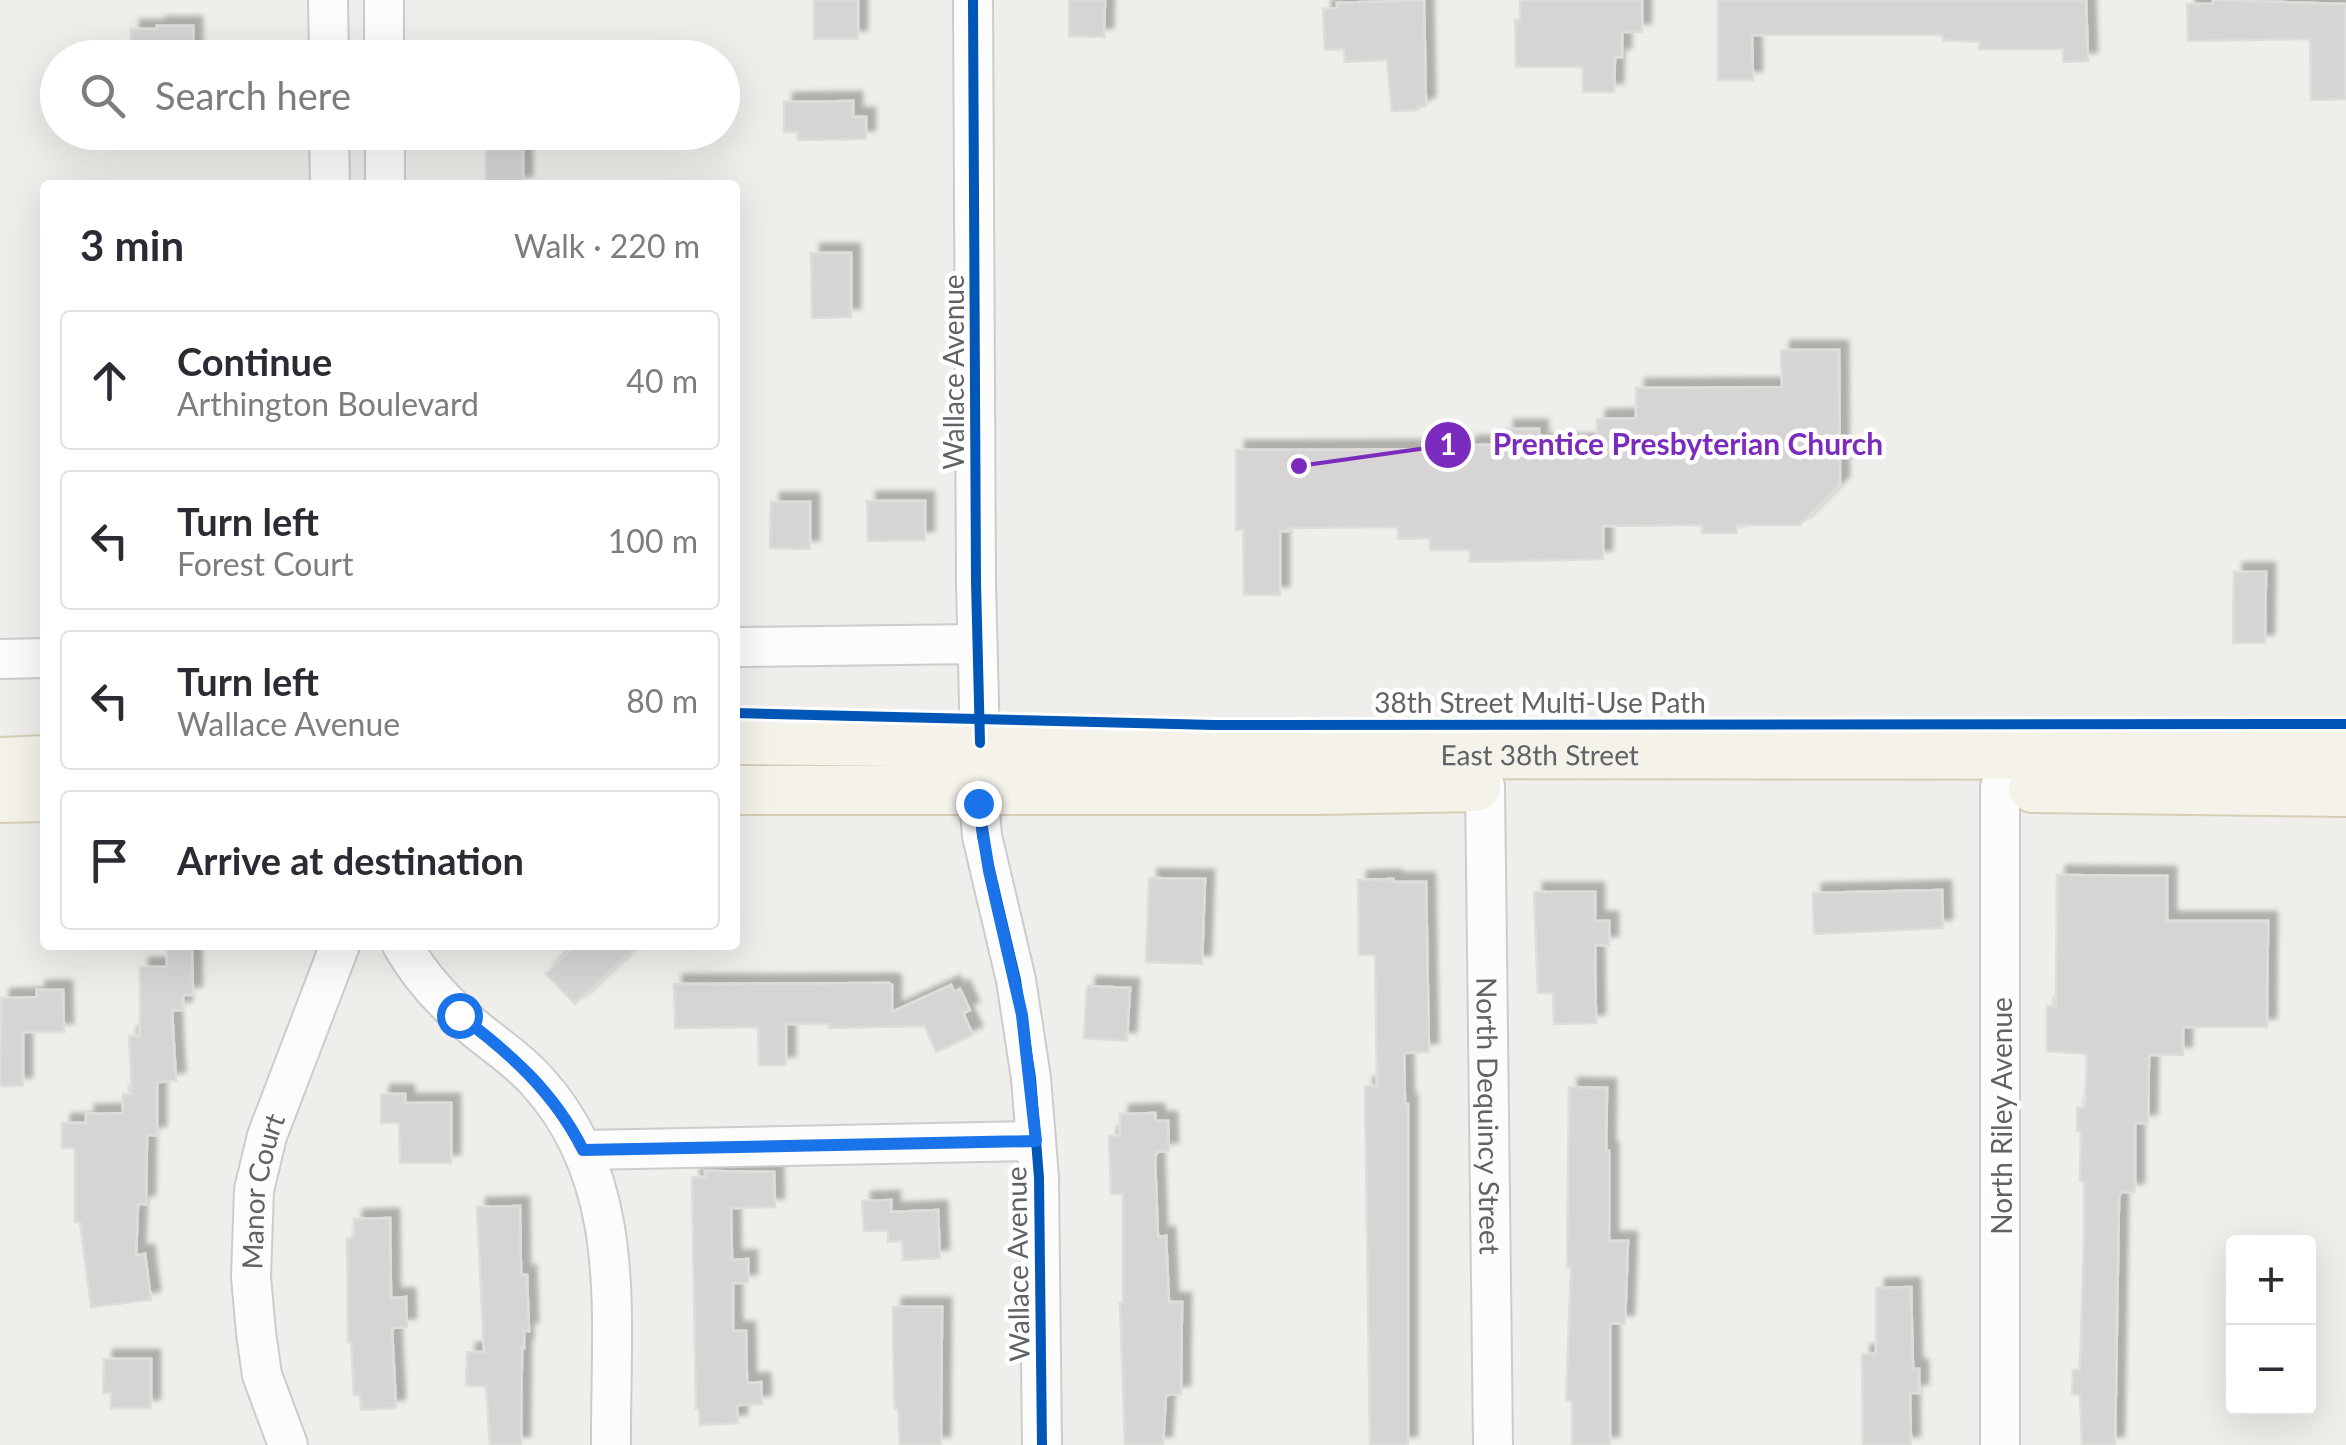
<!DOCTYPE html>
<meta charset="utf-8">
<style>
body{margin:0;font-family:Lato,sans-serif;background:#f2f2f3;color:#2b2b33}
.controls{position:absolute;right:30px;bottom:30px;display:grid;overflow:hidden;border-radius:10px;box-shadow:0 10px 40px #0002}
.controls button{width:90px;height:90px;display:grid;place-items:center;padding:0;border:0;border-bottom:2px solid #e1e1e2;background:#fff;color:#2b2b33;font:50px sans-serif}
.stop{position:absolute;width:30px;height:30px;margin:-22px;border:8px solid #1a73e8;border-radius:50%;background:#fff}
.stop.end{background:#1a73e8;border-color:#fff;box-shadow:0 2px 10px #0008}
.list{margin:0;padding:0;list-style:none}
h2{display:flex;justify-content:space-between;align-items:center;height:130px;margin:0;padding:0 40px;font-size:42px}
h2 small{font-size:32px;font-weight:400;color:#7c7c81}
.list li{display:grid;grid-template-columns:65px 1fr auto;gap:30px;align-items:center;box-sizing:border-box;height:140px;margin:0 20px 20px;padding:0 20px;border:2px solid #e1e1e2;border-radius:10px}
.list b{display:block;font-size:38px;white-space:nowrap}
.list p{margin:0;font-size:32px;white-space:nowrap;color:#7c7c81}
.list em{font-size:32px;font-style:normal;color:#7c7c81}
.icon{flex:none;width:55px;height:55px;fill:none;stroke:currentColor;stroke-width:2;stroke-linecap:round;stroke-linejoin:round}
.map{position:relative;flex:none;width:2346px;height:1445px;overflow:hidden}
.search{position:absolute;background:#fff;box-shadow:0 10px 40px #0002;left:40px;top:40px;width:700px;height:110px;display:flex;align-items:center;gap:25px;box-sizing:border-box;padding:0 35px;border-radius:55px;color:#7c7c81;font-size:38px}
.panel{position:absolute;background:#fff;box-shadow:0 10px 40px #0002;left:40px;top:180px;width:700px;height:770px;border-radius:10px}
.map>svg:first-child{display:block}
.building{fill:#d6d5d3;stroke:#deddd9;stroke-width:2.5;filter:url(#shadow)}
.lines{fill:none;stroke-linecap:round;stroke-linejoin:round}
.minor-casing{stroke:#cbcccc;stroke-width:42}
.major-casing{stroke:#d7ceb8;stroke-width:52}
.minor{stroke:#fdfcfc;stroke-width:38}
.major{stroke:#f4f2e9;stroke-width:48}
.cycleway-casing{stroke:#fff;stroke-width:16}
.cycleway{stroke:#0057b8;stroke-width:10}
.route{stroke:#1a73e8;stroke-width:12}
.labels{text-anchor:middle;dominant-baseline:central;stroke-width:9;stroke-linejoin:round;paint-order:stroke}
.street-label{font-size:28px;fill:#5f6368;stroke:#fff}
.leader{fill:none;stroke:#7b2cbf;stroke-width:4}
.callout-dot{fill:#7b2cbf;stroke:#fff;stroke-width:4}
.mark-label{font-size:30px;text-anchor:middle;font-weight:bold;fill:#fff}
.callout-label{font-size:30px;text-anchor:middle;font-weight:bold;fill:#7b2cbf;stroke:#fff;stroke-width:9;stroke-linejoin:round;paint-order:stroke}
</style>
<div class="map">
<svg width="2346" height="1445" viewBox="0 0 2346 1445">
<defs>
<filter id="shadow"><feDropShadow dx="9" dy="-9" stdDeviation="2.5" flood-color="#0004"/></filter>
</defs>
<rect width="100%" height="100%" fill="#efeeea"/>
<g class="building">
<rect x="814" y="0" width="44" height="39"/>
<polygon points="1069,0 1105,0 1104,37 1069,36"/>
<polygon points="1424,0 1426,106 1418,107 1419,110 1392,111 1387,60 1345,62 1344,49 1325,50 1323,9 1337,8 1337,3"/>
<polygon points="1520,0 1642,0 1642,32 1622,32 1622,57 1615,57 1614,92 1583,92 1583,67 1516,67 1515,20 1520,20"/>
<polygon points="1718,0 2086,0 2088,61 2063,62 2063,49 1979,49 1979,42 1943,40 1943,35 1752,35 1753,80 1718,80"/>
<polygon points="2213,0 2346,4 2346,99 2311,100 2310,39 2188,41 2187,4 2213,4"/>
<polygon points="157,26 193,26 193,58 132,58 131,29 157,29"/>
<polygon points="853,101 853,117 866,117 866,139 798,140 798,132 784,132 784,102"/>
<rect x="486" y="132" width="37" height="53"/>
<polygon points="811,253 851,253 851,317 812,318"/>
<polygon points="1781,350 1839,350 1840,485 1800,525 1737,525 1737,533 1702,533 1702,525 1603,526 1603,559 1470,562 1470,550 1430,550 1430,538 1398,539 1398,527 1288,528 1288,531 1280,531 1280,595 1244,595 1243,530 1236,530 1236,450 1468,449 1468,445 1505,445 1505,429 1539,429 1539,444 1597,443 1597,419 1636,418 1636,388 1782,387"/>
<polygon points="867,501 925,501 925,540 868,541"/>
<polygon points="771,502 810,502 810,549 770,548"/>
<polygon points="2234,572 2266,572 2265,643 2233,643"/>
<polygon points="2057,875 2167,876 2167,921 2268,921 2267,1027 2183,1027 2183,1055 2149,1055 2148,1123 2135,1123 2135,1192 2121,1192 2119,1198 2115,1445 2082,1445 2080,1395 2072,1394 2073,1370 2080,1370 2084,1240 2084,1181 2080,1181 2081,1131 2077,1131 2077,1108 2085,1108 2087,1054 2047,1051 2047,1006 2056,1006"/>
<polygon points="1149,878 1205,879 1202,964 1146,962"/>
<polygon points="1393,879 1393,882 1426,882 1429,1052 1404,1053 1405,1104 1408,1104 1408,1445 1370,1445 1365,1086 1377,1086 1375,955 1359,955 1358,880"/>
<polygon points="1942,890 1943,928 1814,934 1813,893"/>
<polygon points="1534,892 1595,892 1595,921 1609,921 1609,945 1595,945 1596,1023 1554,1024 1553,993 1538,993"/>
<polygon points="576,945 638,945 575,1004 546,974"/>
<polygon points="167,949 192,949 193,995 183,995 183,1010 172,1010 176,1081 157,1082 157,1135 147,1135 146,1204 138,1204 136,1255 145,1254 151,1300 91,1307 80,1222 75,1222 75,1148 62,1148 62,1123 86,1123 86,1114 123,1113 123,1094 132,1094 129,1036 140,1036 140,967 167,967"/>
<polygon points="889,983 892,985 892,1012 951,985 954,992 960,989 970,1010 963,1013 973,1035 936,1052 925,1026 829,1028 829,1024 786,1024 786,1065 759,1065 758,1027 675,1028 674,984"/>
<polygon points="1087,986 1130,988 1127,1041 1084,1038"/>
<polygon points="37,990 63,990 64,1032 23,1032 23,1086 0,1086 1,998 37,997"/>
<polygon points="1569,1087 1607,1088 1606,1151 1609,1151 1609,1241 1628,1241 1625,1324 1610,1323 1610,1445 1572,1445 1572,1401 1566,1401 1571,1267 1567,1267"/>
<polygon points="381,1094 405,1094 405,1103 451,1103 451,1163 400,1163 399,1123 381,1123"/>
<polygon points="1155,1113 1156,1121 1168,1121 1169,1151 1157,1152 1155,1159 1158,1237 1166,1236 1169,1302 1182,1302 1181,1394 1166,1395 1163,1445 1125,1445 1120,1303 1123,1303 1123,1194 1111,1194 1109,1136 1120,1136 1120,1114"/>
<polygon points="705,1171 774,1172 775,1207 731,1208 732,1260 748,1259 748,1283 733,1283 733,1331 746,1331 747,1383 761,1382 762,1404 737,1405 738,1423 700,1425 699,1409 696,1409 692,1177 705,1177"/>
<polygon points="891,1200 891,1212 938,1210 940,1258 903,1260 902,1241 888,1242 888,1231 864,1231 862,1201"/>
<polygon points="520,1206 521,1275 527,1275 529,1331 524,1331 524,1348 522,1348 521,1445 490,1445 486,1386 466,1386 467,1352 484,1352 477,1207"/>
<polygon points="390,1218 391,1298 406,1297 407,1327 392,1328 396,1408 361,1410 360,1395 354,1395 351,1342 348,1342 347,1238 354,1237 354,1219"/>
<polygon points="1911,1287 1913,1369 1919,1369 1919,1393 1910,1393 1911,1445 1863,1445 1862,1354 1876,1354 1876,1288"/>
<polygon points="893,1307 942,1307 941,1445 900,1445 898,1408 895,1408 894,1397"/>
<polygon points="104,1359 151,1359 151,1408 111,1408 111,1393 103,1393"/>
</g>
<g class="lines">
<defs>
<g id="minor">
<polyline points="328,0 329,58"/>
<polyline points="384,0 384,58"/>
<polyline points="973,0 976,582 980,743"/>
<polyline points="329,132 330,185"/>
<polyline points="385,132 385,185"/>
<polyline points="735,647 977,644"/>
<polyline points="0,659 45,658"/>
<path id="s1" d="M1485,786L1493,1445"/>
<polyline points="2000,787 2000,1445"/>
<polyline points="978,788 982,836 1016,980 1031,1078 1039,1178 1042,1445"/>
<path d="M402,945C421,978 448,1007 478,1031C498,1047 519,1061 536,1080C630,1182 610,1317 611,1445"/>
<polyline points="583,1150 1036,1141"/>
<path id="s2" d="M288,1445L262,1375L256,1333L251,1277L254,1190L267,1136L340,945"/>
</g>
<g id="major">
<path id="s3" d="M735,740L980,743L1215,754L2346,755"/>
<polyline points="0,762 45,760"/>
<polyline points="2033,788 2346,792"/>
<polyline points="735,790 1317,790 1476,787"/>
<polyline points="0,798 45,797"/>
</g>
</defs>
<use href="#minor" class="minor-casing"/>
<use href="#major" class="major-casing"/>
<use href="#minor" class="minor"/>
<use href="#major" class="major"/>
<defs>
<g id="cycleway">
<polyline points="973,0 976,582 980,743"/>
<polyline points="735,713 1214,725 2346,724"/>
<polyline points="978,788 982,836 1016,980 1031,1078 1039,1178 1042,1445"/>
</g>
</defs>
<use href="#cycleway" class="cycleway-casing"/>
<use href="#cycleway" class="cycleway"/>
</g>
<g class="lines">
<path class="route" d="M459,1015C510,1053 554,1092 583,1150L1036,1141L1022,1015L989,871L978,803"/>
</g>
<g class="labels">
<g class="street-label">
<text transform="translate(953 372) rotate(-90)">Wallace Avenue</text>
<text x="1540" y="702">38th Street Multi-Use Path</text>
<text stroke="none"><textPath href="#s3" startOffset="805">East 38th Street</textPath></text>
<text stroke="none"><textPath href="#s1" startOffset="330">North Dequincy Street</textPath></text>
<text transform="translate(2001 1116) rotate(-90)">North Riley Avenue</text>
<text stroke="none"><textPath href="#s2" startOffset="260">Manor Court</textPath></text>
<text transform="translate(1017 1264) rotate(-91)">Wallace Avenue</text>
</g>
</g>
<path class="leader" d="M1299 466L1448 445"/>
<g class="callout-dot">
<circle cx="1299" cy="466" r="10"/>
<circle cx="1448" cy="445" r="25"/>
</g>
<g class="mark-label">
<text x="1448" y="455">1</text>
</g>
<g class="callout-label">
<text x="1688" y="455">Prentice Presbyterian Church</text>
</g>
</svg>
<div class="controls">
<button>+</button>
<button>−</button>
</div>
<div class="stop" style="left:459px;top:1015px"></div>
<div class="stop end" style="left:978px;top:803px"></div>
<div class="search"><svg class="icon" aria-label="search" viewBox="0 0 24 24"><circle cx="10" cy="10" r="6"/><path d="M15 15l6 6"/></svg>Search here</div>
<section class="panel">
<h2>3 min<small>Walk · 220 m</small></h2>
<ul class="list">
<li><svg class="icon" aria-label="ahead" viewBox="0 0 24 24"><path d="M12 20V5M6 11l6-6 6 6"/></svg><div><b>Continue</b><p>Arthington Boulevard</p></div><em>40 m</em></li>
<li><svg class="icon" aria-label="left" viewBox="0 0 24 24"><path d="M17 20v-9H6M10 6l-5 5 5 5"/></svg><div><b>Turn left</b><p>Forest Court</p></div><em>100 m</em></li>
<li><svg class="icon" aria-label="left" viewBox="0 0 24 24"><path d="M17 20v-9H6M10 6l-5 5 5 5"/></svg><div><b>Turn left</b><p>Wallace Avenue</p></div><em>80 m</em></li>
<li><svg class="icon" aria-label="arrive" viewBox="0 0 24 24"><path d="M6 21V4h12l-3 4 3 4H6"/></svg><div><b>Arrive at destination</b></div></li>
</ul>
</section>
</div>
